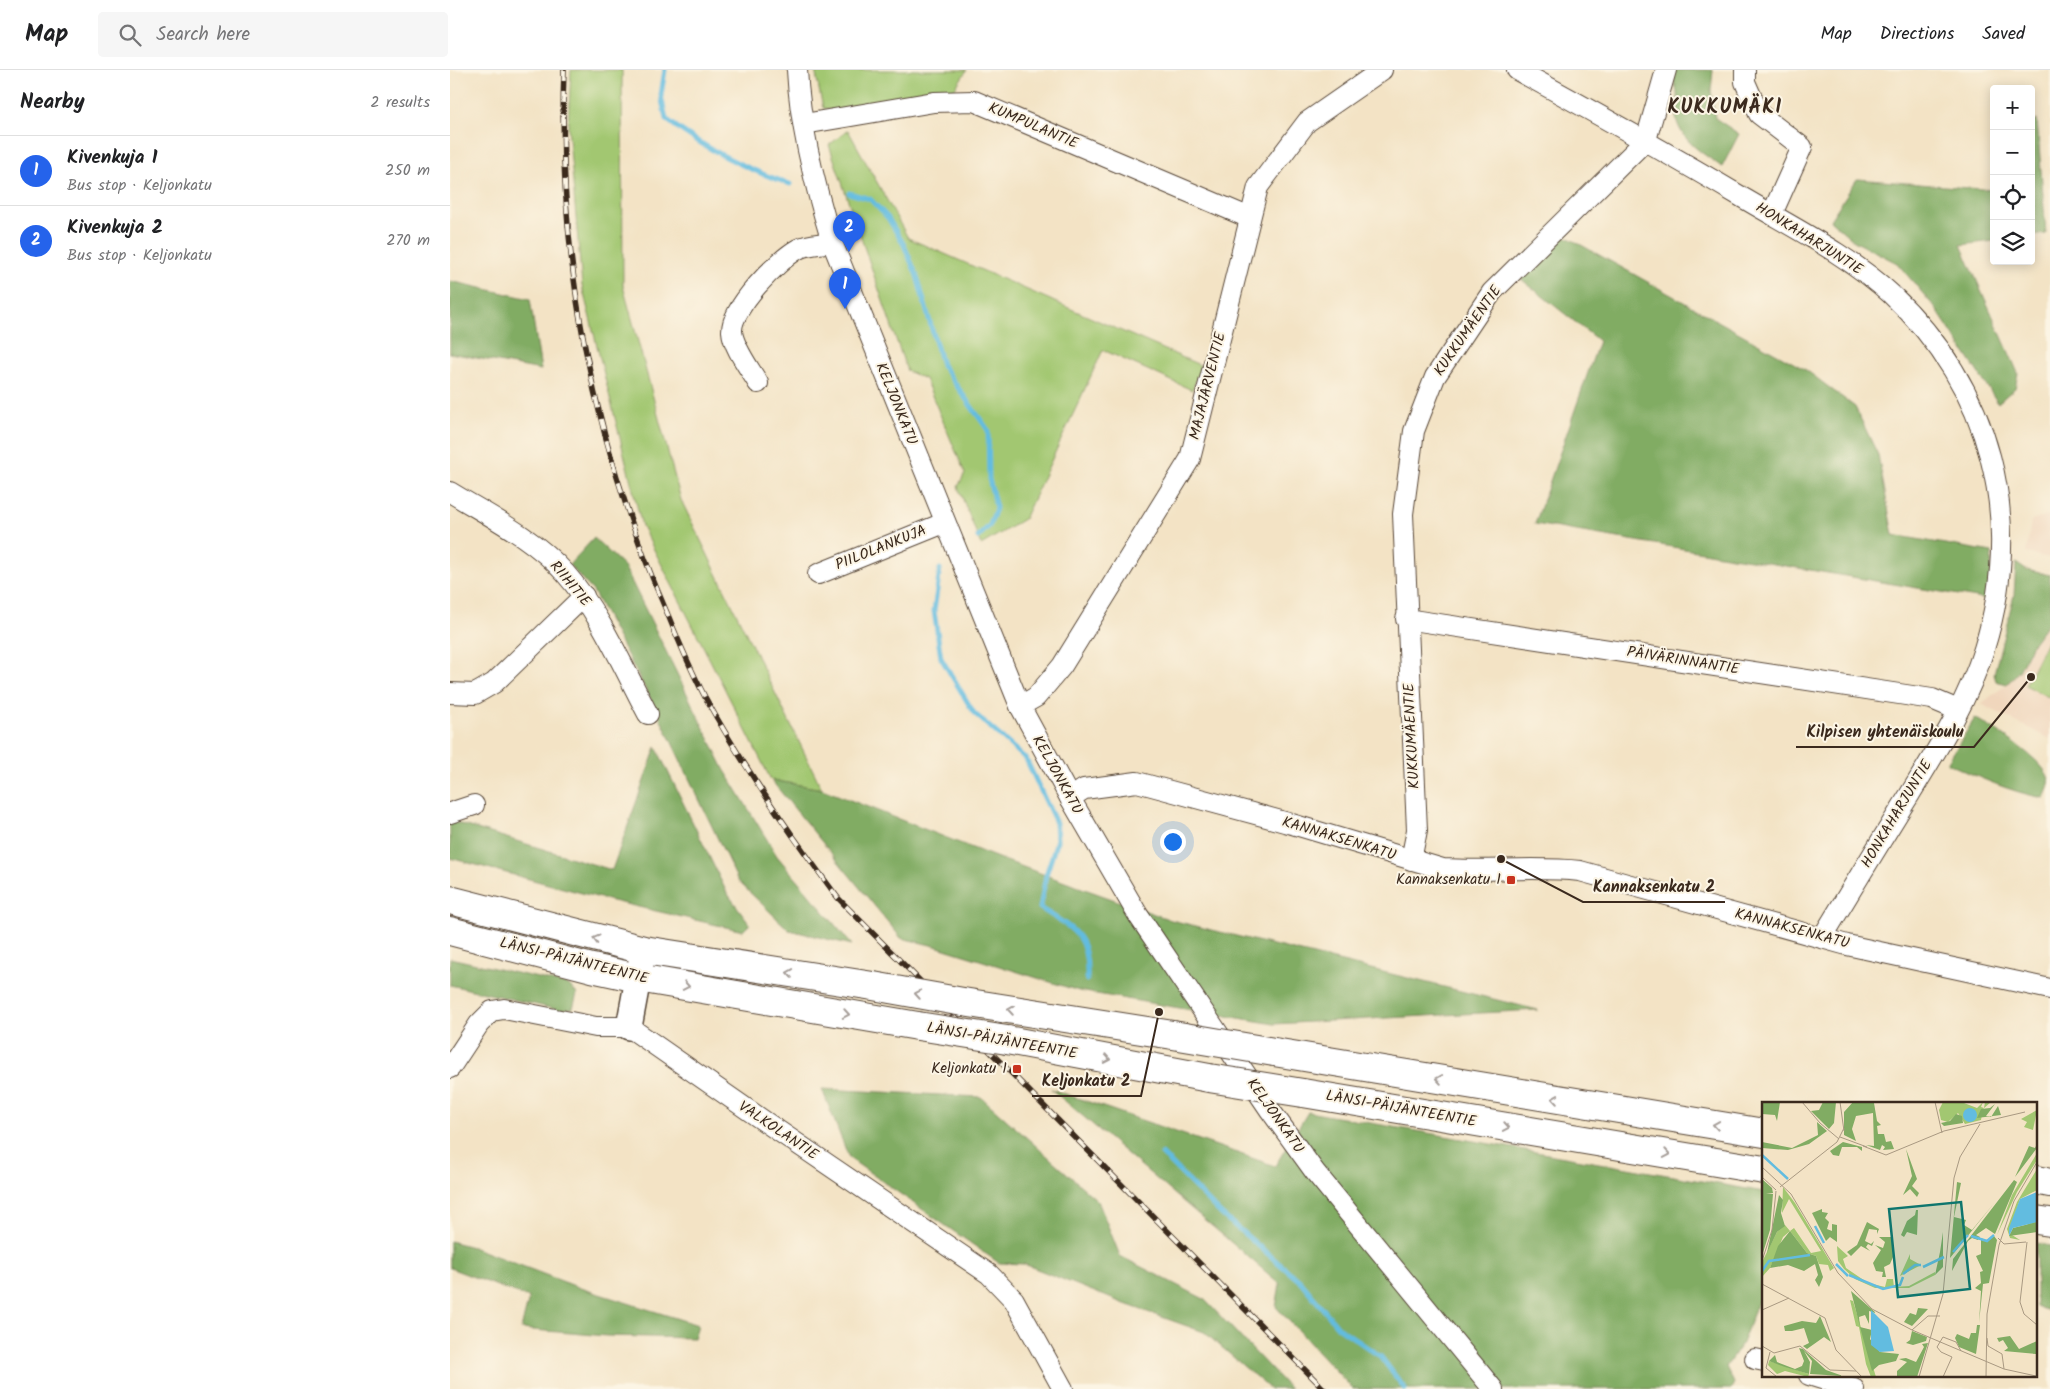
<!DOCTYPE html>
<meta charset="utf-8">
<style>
body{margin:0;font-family:Kalam,sans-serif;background:#f6f6f6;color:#202124}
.controls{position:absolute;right:15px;top:15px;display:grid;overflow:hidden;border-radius:5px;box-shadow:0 2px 12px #0003}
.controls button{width:45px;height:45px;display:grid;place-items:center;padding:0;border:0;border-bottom:1px solid #e0e0e0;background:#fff;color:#202124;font:25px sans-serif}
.you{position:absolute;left:722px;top:771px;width:18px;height:18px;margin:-12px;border:4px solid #fff;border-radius:50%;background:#1a73e8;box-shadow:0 0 0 8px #1a73e833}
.badge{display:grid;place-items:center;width:32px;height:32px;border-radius:50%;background:#2563eb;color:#fff;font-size:16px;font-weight:700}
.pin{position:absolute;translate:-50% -41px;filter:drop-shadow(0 1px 2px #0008)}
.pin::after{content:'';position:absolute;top:26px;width:18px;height:15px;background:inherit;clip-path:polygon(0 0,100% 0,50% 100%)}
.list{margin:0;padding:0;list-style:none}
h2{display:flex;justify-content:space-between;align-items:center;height:65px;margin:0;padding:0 20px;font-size:21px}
h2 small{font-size:16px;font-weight:400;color:#757577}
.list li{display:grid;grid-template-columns:32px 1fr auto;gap:15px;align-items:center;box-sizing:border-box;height:70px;padding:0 20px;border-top:1px solid #e0e0e0}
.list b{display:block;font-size:19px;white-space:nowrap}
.list p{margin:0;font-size:16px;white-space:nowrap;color:#757577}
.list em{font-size:16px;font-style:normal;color:#757577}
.icon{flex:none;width:28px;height:28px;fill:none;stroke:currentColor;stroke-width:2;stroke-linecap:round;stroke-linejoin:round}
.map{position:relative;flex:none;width:1600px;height:1319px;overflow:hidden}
header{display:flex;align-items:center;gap:30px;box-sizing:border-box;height:70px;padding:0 25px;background:#fff;border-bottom:1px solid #e0e0e0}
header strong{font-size:24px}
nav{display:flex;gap:28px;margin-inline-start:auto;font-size:18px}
.search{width:350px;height:45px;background:#f6f6f6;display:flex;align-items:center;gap:12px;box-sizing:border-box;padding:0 18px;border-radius:5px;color:#757577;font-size:19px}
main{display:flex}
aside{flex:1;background:#fff}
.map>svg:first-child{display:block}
.built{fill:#f0d6bc}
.green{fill:#a2c771;stroke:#6e7848}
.forest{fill:#81ac63;stroke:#5e6b40}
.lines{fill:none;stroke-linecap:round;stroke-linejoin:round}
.stream{stroke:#62bce0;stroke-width:5}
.minor-casing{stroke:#574637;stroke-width:22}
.tertiary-casing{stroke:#574637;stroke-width:28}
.secondary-casing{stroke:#574637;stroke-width:30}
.minor{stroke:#fff;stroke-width:20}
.tertiary{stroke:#fff;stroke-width:25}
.secondary{stroke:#fff;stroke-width:28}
.rail-casing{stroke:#3b2a1e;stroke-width:5.5}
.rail{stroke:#fcf5e5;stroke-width:4;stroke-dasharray:11;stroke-linecap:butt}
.secondary-bridge-casing{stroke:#574637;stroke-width:30;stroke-linecap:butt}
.secondary-bridge{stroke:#fff;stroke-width:28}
.oneway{stroke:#a79f9a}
.poi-dot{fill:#c8321e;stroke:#fcf5e5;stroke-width:2}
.labels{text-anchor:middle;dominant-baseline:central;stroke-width:4;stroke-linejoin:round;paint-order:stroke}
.street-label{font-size:15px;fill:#3b2a1e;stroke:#fcf5e5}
.poi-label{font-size:15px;fill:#3b2a1e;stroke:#fcf5e5;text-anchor:end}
.district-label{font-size:20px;font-weight:bold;letter-spacing:1px;fill:#3b2a1e;stroke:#fcf5e5}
.inset-river{fill:none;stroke:#62bce0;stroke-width:2.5}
.inset-road{fill:none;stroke:#a99982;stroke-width:1}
.view{fill:#0f766e;fill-opacity:0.15;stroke:#0f766e;stroke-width:2.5}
.inset-edge{fill:none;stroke:#3b2a1e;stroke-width:2.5}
.leader{fill:none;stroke:#3b2a1e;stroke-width:2}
.callout-dot{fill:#3b2a1e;stroke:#fcf5e5;stroke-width:2}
.callout-label{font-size:16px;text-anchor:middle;font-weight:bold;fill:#3b2a1e;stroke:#fcf5e5;stroke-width:4;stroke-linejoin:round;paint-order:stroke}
</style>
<header>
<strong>Map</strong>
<div class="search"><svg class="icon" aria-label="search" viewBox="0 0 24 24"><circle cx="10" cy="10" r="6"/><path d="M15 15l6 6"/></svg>Search here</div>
<nav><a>Map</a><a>Directions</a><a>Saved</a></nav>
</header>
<main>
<aside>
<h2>Nearby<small>2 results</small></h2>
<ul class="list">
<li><span class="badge">1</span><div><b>Kivenkuja 1</b><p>Bus stop · Keljonkatu</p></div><em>250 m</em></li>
<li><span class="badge">2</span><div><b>Kivenkuja 2</b><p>Bus stop · Keljonkatu</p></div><em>270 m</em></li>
</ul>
</aside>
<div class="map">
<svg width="1600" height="1319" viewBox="0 0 1600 1319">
<rect width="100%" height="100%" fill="#fcf5e5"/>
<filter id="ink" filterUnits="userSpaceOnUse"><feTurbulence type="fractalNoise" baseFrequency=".02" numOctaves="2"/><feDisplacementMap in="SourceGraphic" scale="10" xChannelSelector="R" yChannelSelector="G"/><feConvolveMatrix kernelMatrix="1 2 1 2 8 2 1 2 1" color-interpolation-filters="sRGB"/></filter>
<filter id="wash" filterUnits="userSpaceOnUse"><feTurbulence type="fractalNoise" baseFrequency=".0096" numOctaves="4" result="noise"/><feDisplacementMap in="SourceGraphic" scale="20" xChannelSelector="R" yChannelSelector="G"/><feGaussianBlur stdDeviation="1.12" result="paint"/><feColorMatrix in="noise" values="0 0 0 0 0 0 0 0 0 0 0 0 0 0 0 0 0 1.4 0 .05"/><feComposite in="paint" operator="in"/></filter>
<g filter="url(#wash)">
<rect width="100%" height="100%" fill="#f3e3c5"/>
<g class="built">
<polygon points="1600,445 1600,488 1576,483 1581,451"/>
<polygon points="1600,550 1600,669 1531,634 1557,614 1569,601 1582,574"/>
</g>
<g class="green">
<polygon points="121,0 172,0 173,216 231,430 372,719 321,710 192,456 132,216 118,56"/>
<polygon points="365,0 517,0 501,24 387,42 373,38"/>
<polygon points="398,60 458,168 752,296 742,320 653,280 574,449 531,475 508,417 515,403 475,309 457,301 379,75"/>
<polygon points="1600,565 1600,628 1575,615"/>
</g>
<g class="forest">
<path d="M1223,0H1263L1261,21L1265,48L1289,64L1272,97C1251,82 1225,68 1225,38C1225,33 1228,28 1227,23C1226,14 1221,9 1223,0Z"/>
<polygon points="1587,50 1596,164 1581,166 1581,53"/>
<polygon points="1407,109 1544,120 1544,171 1511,175 1568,303 1565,318 1548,333 1486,239 1447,193 1404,171 1380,150"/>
<polygon points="1115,166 1356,300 1405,337 1428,385 1443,465 1542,482 1539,530 1085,454 1149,271 1071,209"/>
<polygon points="0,211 80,229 91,300 0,283"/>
<polygon points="144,468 174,496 274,699 327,786 402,875 339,860 288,811 205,637 143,521 119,495"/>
<polygon points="1566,493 1576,500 1600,505 1600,550 1582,574 1569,601 1557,614 1546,611 1544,604 1564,525"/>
<path d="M1525,648C1542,658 1596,690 1599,710C1600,715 1596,723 1594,728C1560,722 1528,707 1497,693Z"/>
<polygon points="206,677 277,823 300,854 293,861 158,830 0,788 0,752 4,752 162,800"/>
<polygon points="321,710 372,719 548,788 721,850 1088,940 824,954 629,921 485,876 451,868"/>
<polygon points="0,888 119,915 127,924 123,938 109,940 0,915"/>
<polygon points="372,1019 531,1027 648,1131 670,1186 754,1229 840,1319 820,1319 754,1262 675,1234 574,1194 549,1193 399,1088"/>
<polygon points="601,1019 825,1096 858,1042 1314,1122 1314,1216 1292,1273 1276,1297 1284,1313 1281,1319 903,1319 826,1237 830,1214"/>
<polygon points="0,1171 22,1177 130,1218 248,1255 244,1268 157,1266 71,1259 79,1228 0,1198"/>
<polygon points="1586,1173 1600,1176 1600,1241 1586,1237"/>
</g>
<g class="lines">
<g class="stream">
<path d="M215,0L211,25L216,49C251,77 298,100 340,114"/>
<polyline points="399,123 420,129 438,148 454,175 467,206 492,295 538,360 539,409 546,438 540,455 528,467"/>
<path d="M490,499L484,541L491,588L524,643L576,689L606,753L607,771L596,805L590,838C625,860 639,865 637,910"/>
<polyline points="712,1084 771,1144 851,1212 888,1257 931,1287 955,1319"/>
</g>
</g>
</g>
<g filter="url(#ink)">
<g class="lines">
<defs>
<g id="minor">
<path d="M347,0C350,58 365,117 382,172L570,636L620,728L688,845L820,1040L865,1102L1043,1319"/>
<path d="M1067,0C1142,41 1216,82 1290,126C1338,155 1399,185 1441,224C1541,318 1575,448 1534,579C1518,631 1488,678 1460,724C1430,772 1401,820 1372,868"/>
<polyline points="1295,0 1295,12 1309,44 1352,77 1326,135"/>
<polyline points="354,54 484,32 524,31 800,148"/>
<path d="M308,313C300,299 283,277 282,261C281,238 328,190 348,179C357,174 372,174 382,172"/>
<path d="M0,422C39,446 84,468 115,503C149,541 174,599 198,644"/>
<polyline points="368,504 494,453"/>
<polyline points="956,549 1482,629 1508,640"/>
<polyline points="0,623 25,624 44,613 134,526"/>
<polyline points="570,636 586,627 612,596 740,389 808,117 857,52 932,0"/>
<path d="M620,728L634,719L687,712L842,754L993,799C1039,802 1084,796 1130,801L1397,875L1600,919"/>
<polyline points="0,743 24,735"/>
<polyline points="961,790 967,760 953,444 964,361 985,307 1042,222 1196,70 1216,0"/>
<polyline points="0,998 29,954 42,941 54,939 146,957 179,957 314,1051 539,1204 564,1230 613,1319"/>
<polyline points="1305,1289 1314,1291"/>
<polyline points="1359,1305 1404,1319"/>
</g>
<polyline id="tertiary" points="179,957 192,887"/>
<g id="secondary">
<polyline points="0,830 194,880 423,916"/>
<polyline points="0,861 142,898 188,908 468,956"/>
<polyline points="513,932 723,965"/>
<polyline points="557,970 759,1008"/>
<polyline points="824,982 1314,1063"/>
<polyline points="853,1023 1314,1100"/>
<polyline points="1586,1110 1600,1113"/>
<polyline points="1586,1150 1600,1152"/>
</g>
</defs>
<use href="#minor" class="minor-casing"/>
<use href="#tertiary" class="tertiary-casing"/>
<use href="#secondary" class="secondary-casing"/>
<use href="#minor" class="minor"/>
<use href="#tertiary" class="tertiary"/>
<use href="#secondary" class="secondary"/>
<defs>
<path id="rail" d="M114,0C107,187 143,374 218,545C229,572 241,600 255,627C294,698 340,764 388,828L874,1319"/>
</defs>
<use href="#rail" class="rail-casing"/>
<use href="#rail" class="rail"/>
<defs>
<g id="secondary-bridge">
<polyline points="423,916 513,932"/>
<polyline points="468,956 557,970"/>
<polyline points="723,965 824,982"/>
<polyline points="759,1008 853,1023"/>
</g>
</defs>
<use href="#secondary-bridge" class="secondary-bridge-casing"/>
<use href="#secondary-bridge" class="secondary-bridge"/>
</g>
<defs><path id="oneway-chevron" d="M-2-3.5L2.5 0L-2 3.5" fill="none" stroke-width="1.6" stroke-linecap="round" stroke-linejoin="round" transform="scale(1.25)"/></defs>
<g class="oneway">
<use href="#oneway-chevron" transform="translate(146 869) rotate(-165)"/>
<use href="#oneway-chevron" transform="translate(340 903) rotate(-171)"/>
<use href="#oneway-chevron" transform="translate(236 916) rotate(10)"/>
<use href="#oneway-chevron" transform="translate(468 924) rotate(-170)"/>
<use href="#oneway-chevron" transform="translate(561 940) rotate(-171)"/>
<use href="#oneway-chevron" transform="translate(396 944) rotate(10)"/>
<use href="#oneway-chevron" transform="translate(657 989) rotate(10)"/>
<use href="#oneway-chevron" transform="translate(989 1009) rotate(-171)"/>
<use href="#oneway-chevron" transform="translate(1105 1029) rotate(-171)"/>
<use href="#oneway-chevron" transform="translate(1266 1055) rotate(-171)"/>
<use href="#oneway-chevron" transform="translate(1056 1057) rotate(10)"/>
<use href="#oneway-chevron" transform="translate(1217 1084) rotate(10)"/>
</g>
</g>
<g class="poi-dot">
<rect x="1056" y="805" width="10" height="10" rx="2.5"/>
<rect x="562" y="994" width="10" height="10" rx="2.5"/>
</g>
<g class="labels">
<g class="street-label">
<text transform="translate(583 56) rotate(23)">KUMPULANTIE</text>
<text transform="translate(1359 169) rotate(32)">HONKAHARJUNTIE</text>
<text transform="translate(1018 261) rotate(-55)">KUKKUMÄENTIE</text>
<text transform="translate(758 316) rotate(-76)">MAJAJÄRVENTIE</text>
<text transform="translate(446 334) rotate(68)">KELJONKATU</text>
<text transform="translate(431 478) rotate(-22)">PIILOLANKUJA</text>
<text transform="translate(120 514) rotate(50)">RIIHITIE</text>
<text transform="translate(1233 591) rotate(9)">PÄIVÄRINNANTIE</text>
<text transform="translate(962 666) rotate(-93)">KUKKUMÄENTIE</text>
<text transform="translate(607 705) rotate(61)">KELJONKATU</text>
<text transform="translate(1447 744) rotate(-59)">HONKAHARJUNTIE</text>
<text transform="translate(889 769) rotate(17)">KANNAKSENKATU</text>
<text transform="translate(1342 859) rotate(15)">KANNAKSENKATU</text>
<text transform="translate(124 891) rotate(14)">LÄNSI-PÄIJÄNTEENTIE</text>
<text transform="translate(552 971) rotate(10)">LÄNSI-PÄIJÄNTEENTIE</text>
<text transform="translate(951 1039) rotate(10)">LÄNSI-PÄIJÄNTEENTIE</text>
<text transform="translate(825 1046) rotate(55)">KELJONKATU</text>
<text transform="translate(328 1061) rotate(34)">VALKOLANTIE</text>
</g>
<g class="poi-label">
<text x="1051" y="810">Kannaksenkatu 1</text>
<text x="557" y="999">Keljonkatu 1</text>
</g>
<g class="district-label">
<text x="1275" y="38">KUKKUMÄKI</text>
</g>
</g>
<g transform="translate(1312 1032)">
<rect width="275" height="275" fill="#f3e3c5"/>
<path d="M181,0L202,1L215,6L221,0L219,5L222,6L223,0H229L221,7L219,18L203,22L196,11L186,20L179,18L177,8ZM275,8L271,28L262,25L265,20L259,17ZM275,51V58L255,90L235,133L250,93ZM275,67V88L258,97L247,133L275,117V123L250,133L258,138L248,136L245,127L255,100ZM21,85L33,101L72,166L68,169L66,163L57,162L54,154L45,151L28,129L21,135L8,166L0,175L1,158L15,130L23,123L28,129L32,126L49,151L59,149L27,97L20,111ZM75,144L86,154L81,157L84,166L106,181L123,185L125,177H131L132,185L147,184L173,170V173L147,186H113L93,177L82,167L76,159ZM148,152V157L159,163L138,174ZM88,198L91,199L114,275H109L104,262L97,225L94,224ZM7,259L47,272L46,275L23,269L15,272L6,263Z" fill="#a2c771"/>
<path d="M0,0H18L15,19L13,13L0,12ZM61,0H74L72,21L67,27L49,9L57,8ZM91,0H115L112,1L115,19L119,23L115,24L116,32H122L124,40L129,39L132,47L121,48L123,45L120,43L118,48L104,43L112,44L111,11L94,14L90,27L94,39L82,33V10ZM233,2L224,14L229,15L236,4L239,13L215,16L219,7L228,6ZM194,12L200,14L201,21L182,24L179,21L188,19ZM55,20L65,29L47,42L26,48L0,46V40L30,46L56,33ZM81,40L100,45V49L95,45H80L77,54L71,53L68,49ZM275,42V46L253,75L267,44L273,46ZM144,47L155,77L150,84L157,91L155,95L148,87L141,93L150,74ZM0,77L10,86L11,91H4L11,92L8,128L0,154ZM252,78L255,80L233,132L224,126L214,133L218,135L216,138L210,136L206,139L190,169L191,157ZM195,80L199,81L192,115L204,118L202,123L210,128L233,100L188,156ZM17,93L21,98L19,111L23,124L15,130L5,151ZM60,107V110L66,111L63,116L67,120L65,127L70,129V122L75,123V140L68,135L64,139L50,111ZM154,108H156L155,133L145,130L142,135L139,133L145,119L153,113ZM105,120L117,127L115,132V128L107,127L103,139L109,142L112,139L110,144L106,142L104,145L108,149L99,144L89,154L85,150L95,143ZM275,120V130L247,134L251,126ZM28,129L45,151L54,154L61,175L57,185L53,178L56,173L53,162L42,169L26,163L8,166L16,144ZM181,130V165L173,173L178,150ZM232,134L235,138L227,181L221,182L217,221L219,189L213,186L219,181L218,170L221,169L214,154L219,152V136L225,139ZM117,135H130L131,155L128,162L122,165L124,175H120L121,170L114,169L111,161L119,148L113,143L121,146L123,140ZM89,189L114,211L107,209V222L103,213L97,215L98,225ZM156,206L166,207L150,224L142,220L148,211L154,213ZM58,214L69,240L62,235L45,247L41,244L47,241L42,226L30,229H23L22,224L40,219L54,221ZM215,223H218L214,252L197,245L193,236L195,232L207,237L209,231H214ZM98,225L110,228L108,237L118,250L137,252L134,259L117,263L110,269ZM150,229L165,235L164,239L151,243L144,241L148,238ZM248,234L257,247L275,239L274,252L242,249L246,246L241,238L237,240L235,236ZM166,241L155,275H135V269L145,260L137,257L144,256L154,260L162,245L160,242ZM37,246L41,247L64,268L81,274L48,272L50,259L42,249L48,260L47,272L23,265L7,259L13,253L15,260L33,267L40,264L42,259Z" fill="#81ac63"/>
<path d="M201 13a7 7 0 1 1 14 0a7 7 0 1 1-14 0ZM275,90V120L251,126L247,134V126L258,97ZM109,208L126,225L132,249L118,250L109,243Z" fill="#62bce0"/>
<path class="inset-river" d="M0,53L26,77M53,124L62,141M209,134L225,139L232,133M191,150L206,133M74,162L86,174M161,165L182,155M0,169L7,159L48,153M141,172L153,163H159M87,173L121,187L138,183L141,175"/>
<path class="inset-road" d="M40,0L58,21L77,37M78,0L82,29M173,0L180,31M78,35L105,45M101,44L124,53L182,29L263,10M0,65L29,92L76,171L110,207L150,228L242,267L240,252L226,244L225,236M0,75L14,88M18,85L75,40L82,26M236,136L242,142L264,140M265,140L258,200L262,212L275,223M0,159L10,128L14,89M0,182L63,216L74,248L100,275M0,208L27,196M150,228L166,214H178M0,244L12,251L38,244L68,268L94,269M8,250L4,266L15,275M179,250L190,255L181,275M179,250L175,245L181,235L194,240L199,249M242,267L274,274M157,275L181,192L192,76L198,55L218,22M224,275L225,212L237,143L252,99L275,60"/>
<path class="view" d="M199,100L208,187L136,195L127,107Z"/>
<rect width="275" height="275" class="inset-edge"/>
</g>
<path class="leader" d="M1581 607L1524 677H1346M1051 789L1133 832H1275M709 942L691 1026H582"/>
<g class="callout-dot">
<circle cx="1581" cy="607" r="5"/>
<circle cx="1051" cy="789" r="5"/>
<circle cx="709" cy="942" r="5"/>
</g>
<g class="callout-label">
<text x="1435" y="667">Kilpisen yhtenäiskoulu</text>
<text x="1204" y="822">Kannaksenkatu 2</text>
<text x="636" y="1016">Keljonkatu 2</text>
</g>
</svg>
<div class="controls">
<button>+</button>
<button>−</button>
<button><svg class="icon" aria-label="locate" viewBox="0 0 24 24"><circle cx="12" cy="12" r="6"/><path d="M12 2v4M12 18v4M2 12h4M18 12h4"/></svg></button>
<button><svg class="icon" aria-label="layers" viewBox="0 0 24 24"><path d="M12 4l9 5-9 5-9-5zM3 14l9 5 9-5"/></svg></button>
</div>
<div class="you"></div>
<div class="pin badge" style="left:395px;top:239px">1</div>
<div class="pin badge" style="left:399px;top:182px">2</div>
</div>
</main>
